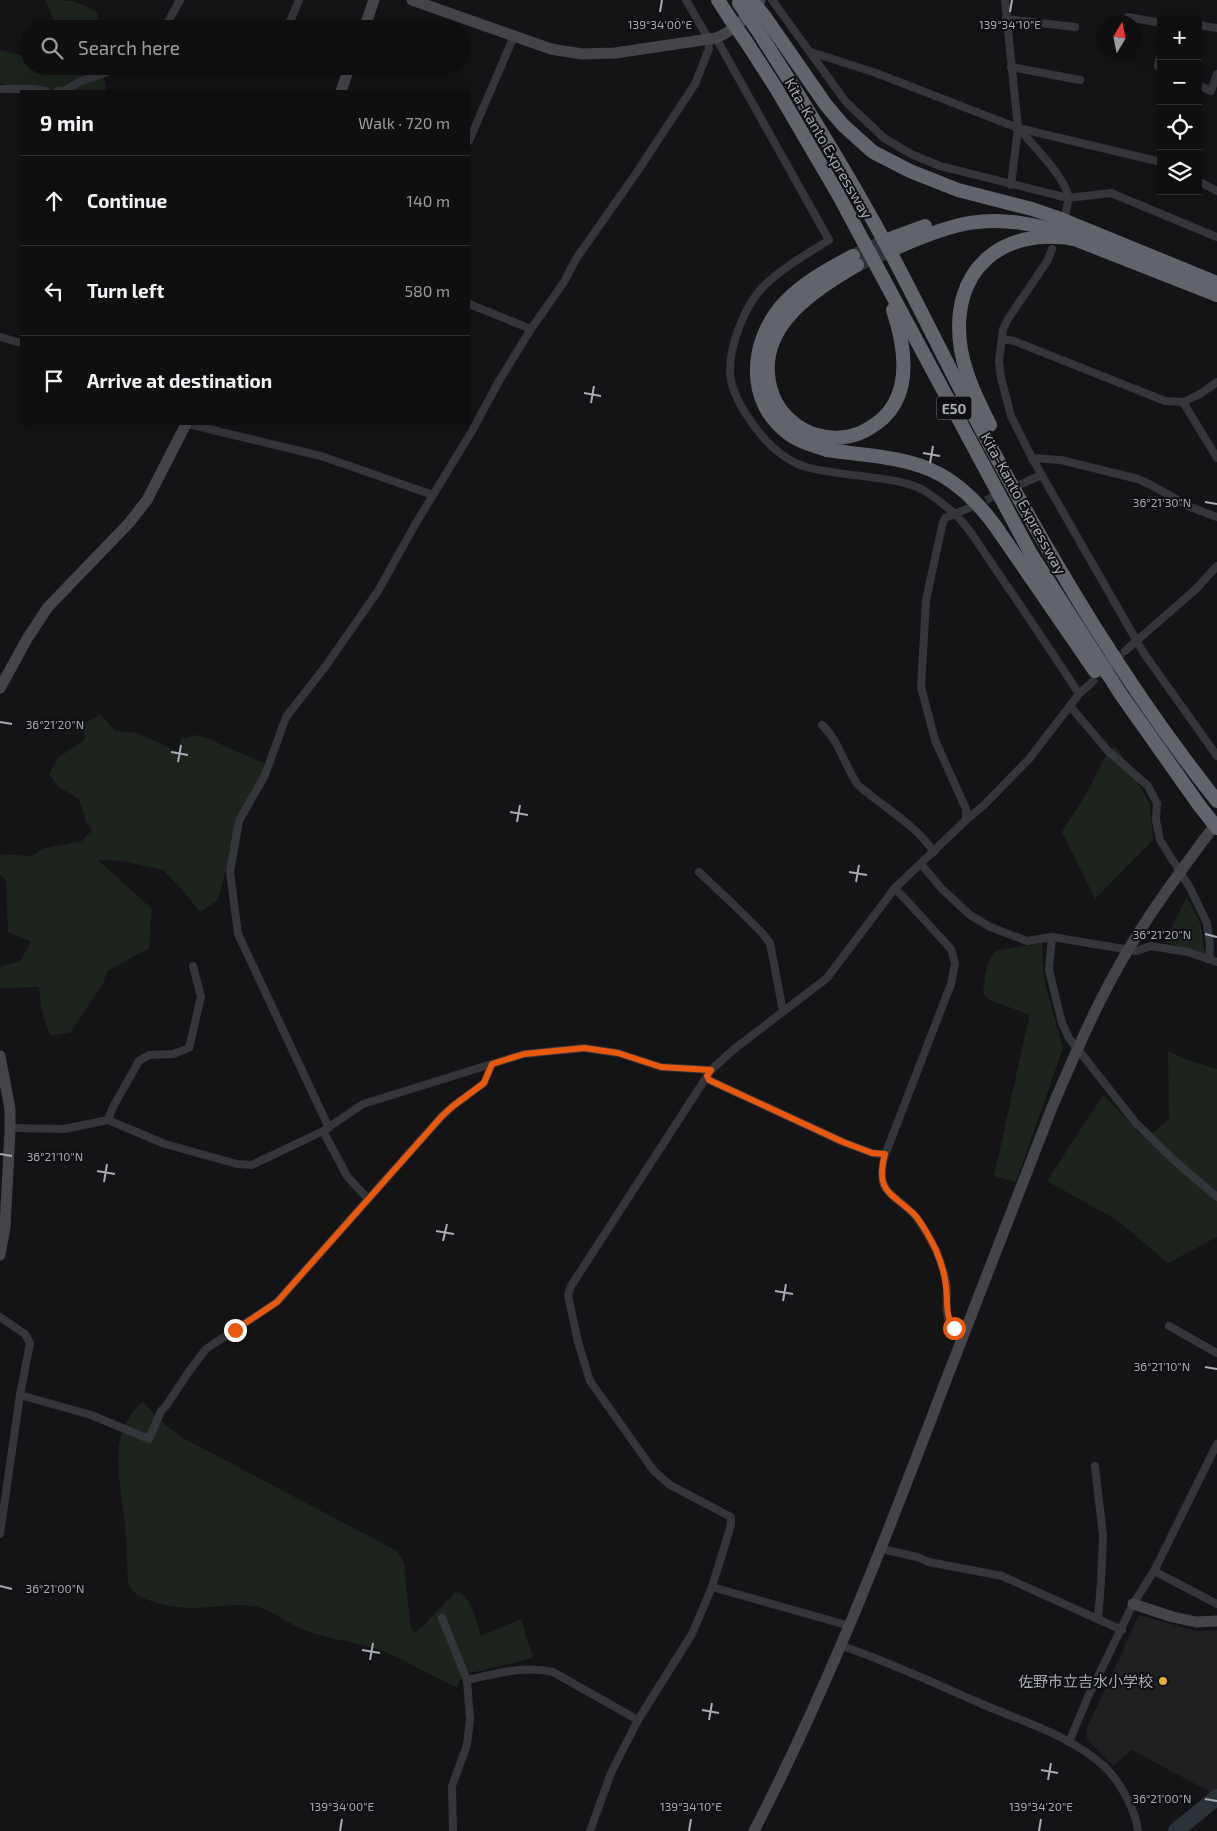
<!DOCTYPE html>
<meta charset="utf-8">
<style>
body{margin:0;font-family:"Exo 2","Noto Sans JP",sans-serif;background:#181819;color:#f1f3f6}
.controls{position:absolute;right:15px;top:15px;display:grid;overflow:hidden;border-radius:0px;box-shadow:0 5px 20px #0002}
.controls button{width:45px;height:45px;display:grid;place-items:center;padding:0;border:0;border-bottom:1px solid #2f2f30;background:#0f0f10;color:#f1f3f6;font:25px sans-serif}
.compass{position:absolute;left:1097px;top:15px;width:45px;height:45px;border-radius:50%;background:#0f0f10;box-shadow:0 5px 20px #0002;rotate:10deg}
.stop{position:absolute;width:15px;height:15px;margin:-11px;border:4px solid #ea580c;border-radius:50%;background:#fff}
.stop.end{background:#ea580c;border-color:#fff;box-shadow:0 1px 5px #0008}
.list{margin:0;padding:0;list-style:none}
h2{display:flex;justify-content:space-between;align-items:center;height:65px;margin:0;padding:0 20px;font-size:21px}
h2 small{font-size:16px;font-weight:400;color:#9b9c9f}
.list li{display:grid;grid-template-columns:32px 1fr auto;gap:15px;align-items:center;box-sizing:border-box;height:90px;padding:0 20px;border-top:1px solid #2f2f30}
.list b{display:block;font-size:19px;white-space:nowrap}
.list em{font-size:16px;font-style:normal;color:#9b9c9f}
.icon{flex:none;width:28px;height:28px;fill:none;stroke:currentColor;stroke-width:2;stroke-linecap:round;stroke-linejoin:round}
.map{position:relative;flex:none;width:1217px;height:1831px;overflow:hidden}
.search{position:absolute;background:#0f0f10;box-shadow:0 5px 20px #0002;left:20px;top:20px;width:450px;height:55px;display:flex;align-items:center;gap:12px;box-sizing:border-box;padding:0 18px;border-radius:28px;color:#9b9c9f;font-size:19px}
.panel{position:absolute;background:#0f0f10;box-shadow:0 5px 20px #0002;left:20px;top:90px;width:450px;height:335px;border-radius:0px}
.map>svg:first-child{display:block}
.built{fill:#202023}
.green{fill:#1d241d}
.lines{fill:none;stroke-linecap:round;stroke-linejoin:round}
.river{stroke:#2b3339;stroke-width:16}
.street-tunnel{stroke:#313236;stroke-width:8;stroke-dasharray:8 4;stroke-linecap:butt}
.highway-tunnel{stroke:#313236;stroke-width:14;stroke-dasharray:14 7;stroke-linecap:butt}
.street{stroke:#35363b;stroke-width:8}
.secondary{stroke:#44454b;stroke-width:11}
.highway{stroke:#62646b;stroke-width:14}
.highway-bridge{stroke:#62646b;stroke-width:14}
.route{stroke:#ea580c;stroke-width:6}
.ticks{fill:none;stroke:#a7abb5;stroke-width:2}
.poi-dot{fill:#e8ad3a;stroke:#0f0f11;stroke-width:2}
.labels{text-anchor:middle;dominant-baseline:central;stroke-width:4;stroke-linejoin:round;paint-order:stroke}
.shield{fill:#0f0f11;stroke:#797c84;stroke-width:1}
.shield-label{font-size:14px;font-weight:bold;fill:#a7abb5}
.street-label{font-size:15px;fill:#a7abb5;stroke:#0f0f11}
.poi-label{font-size:15px;fill:#a7abb5;stroke:#0f0f11;text-anchor:end}
.ticks-label{font-size:12px;text-anchor:middle;fill:#a7abb5;stroke:#0f0f11;stroke-width:4;stroke-linejoin:round;paint-order:stroke}
</style>
<div class="map">
<svg width="1217" height="1831" viewBox="0 0 1217 1831">
<rect width="100%" height="100%" fill="#141416"/>
<polygon class="built" points="1139,1615 1196,1631 1217,1630 1217,1790 1212,1793 1132,1750 1113,1766 1087,1739 1086,1730"/>
<g class="green">
<path d="M45,0C70,0 76,0 97,12L99,29H47L56,26Z"/>
<polygon points="0,50 29,57 29,66 103,66 106,91 36,91 0,83"/>
<polygon points="100,715 116,731 137,733 179,752 181,739 196,735 211,740 268,765 239,821 218,900 200,912 186,894 163,870 122,861 98,860 152,909 149,948 106,972 104,982 71,1032 50,1036 41,1008 39,987 0,988 0,967 20,961 31,942 8,932 6,880 0,875 0,854 32,856 44,848 82,841 92,830 86,822 79,799 59,787 49,774 58,758 86,738 81,725"/>
<polygon points="1114,747 1118,749 1150,804 1153,840 1095,899 1062,832 1089,789 1109,750"/>
<polygon points="1187,897 1201,925 1205,955 1165,942"/>
<path d="M1042,943L1044,980L1063,1048L1016,1182L994,1176L1029,1017L1027,1014L990,1000L983,994C985,980 985,960 997,951Z"/>
<polygon points="1168,1051 1188,1060 1217,1069 1217,1237 1168,1263 1117,1220 1047,1181 1103,1095 1139,1132 1146,1136 1151,1135 1169,1119"/>
<path d="M143,1402L164,1424L183,1438L397,1551L404,1563L411,1630L415,1632L419,1630L455,1593L459,1592C472,1599 477,1622 481,1636L521,1619L533,1658L475,1672H464L457,1687C432,1677 410,1662 385,1652C359,1642 330,1640 304,1630C286,1623 271,1608 252,1606C233,1603 214,1608 195,1608C181,1608 167,1606 154,1602C142,1598 132,1595 128,1582C127,1563 127,1544 125,1525C121,1483 105,1433 143,1402Z"/>
</g>
<g class="lines">
<polyline class="river" points="1176,1831 1217,1797"/>
<g class="street-tunnel">
<polyline points="975,505 1028,481"/>
<polyline points="1090,684 1125,651"/>
</g>
<g class="highway-tunnel">
<polyline points="853,256 892,238"/>
<polyline points="857,265 898,247"/>
</g>
<g class="street">
<polyline points="772,0 846,102 884,138 911,154 940,166 1068,198 1111,193 1217,237"/>
<polyline points="1005,0 1018,128 1011,185"/>
<polyline points="1128,17 1161,23"/>
<polyline points="1006,19 1075,27"/>
<polyline points="1198,25 1217,28"/>
<polyline points="164,29 180,0"/>
<polyline points="287,29 299,0"/>
<path d="M716,38L829,240C807,254 780,269 762,288C744,308 730,344 730,371C730,387 741,407 750,420C764,441 781,459 806,467C839,477 903,475 928,493C937,499 946,506 955,514C964,522 971,533 978,543C990,561 1002,579 1014,596C1036,629 1058,661 1079,694"/>
<polyline points="811,52 876,73 1018,128 1161,162"/>
<polyline points="1161,54 1158,66 1161,67"/>
<polyline points="1011,67 1080,80"/>
<polyline points="1198,85 1211,91 1217,74"/>
<polyline points="0,89 33,89 46,91"/>
<polyline points="57,91 66,90 79,82 124,66"/>
<path d="M1018,128C1031,143 1065,177 1068,196C1069,201 1067,207 1066,212"/>
<polyline points="469,141 514,36"/>
<polyline points="1198,181 1217,191"/>
<polyline points="1052,249 1048,260 1008,319 1003,329 999,361 1001,378 1011,416 1032,458 1143,652 1217,756"/>
<polyline points="469,304 531,329"/>
<polyline points="0,337 21,343"/>
<polyline points="1002,339 1014,341 1165,401 1183,402 1200,394 1217,382"/>
<polyline points="1183,402 1217,458"/>
<polyline points="188,424 321,456 433,495"/>
<polyline points="1032,458 1061,460 1138,479 1151,485 1190,507 1217,517"/>
<polyline points="1028,481 1042,475"/>
<polyline points="1125,651 1196,589 1217,566"/>
<polyline points="1070,706 1108,751 1148,786 1157,803 1156,820 1160,840 1190,888 1207,923 1210,945 1209,959"/>
<path d="M822,725C840,742 844,765 858,785C883,807 915,824 934,852"/>
<polyline points="966,820 966,809 935,740 921,687 926,600 942,526 945,518 969,508"/>
<polyline points="921,864 942,889 970,915 990,927 1027,941 1052,937 1136,951 1151,946 1188,952 1217,962"/>
<polyline points="699,872 734,905 763,934 770,943 783,1011"/>
<path d="M895,888L951,949L955,963L951,984L885,1155C874,1196 895,1192 916,1217C924,1227 930,1239 936,1250C941,1262 945,1275 947,1287C947,1298 945,1312 949,1322C952,1328 958,1331 964,1334"/>
<polyline points="1052,937 1049,970 1062,1023 1069,1038 1135,1122 1177,1163 1217,1197"/>
<polyline points="707,1076 709,1080 843,1142 872,1153 885,1155"/>
<polyline points="108,1120 113,1107 139,1061 149,1055 173,1054 189,1048 201,997 193,966"/>
<polyline points="10,1128 64,1129 108,1120 165,1144 237,1164 252,1165 323,1131 363,1104 524,1054 584,1048 618,1053 661,1067 711,1070"/>
<polyline points="329,1128 238,934 230,872 239,821 265,775 286,717 325,667 378,591 416,523 472,431 499,381 531,329 564,282 576,259 637,172 695,84 709,49 708,38 686,0"/>
<polyline points="323,1131 347,1176 368,1199"/>
<polyline points="0,1317 25,1334 30,1343 20,1395 0,1534"/>
<polyline points="1169,1326 1217,1353"/>
<polyline points="20,1395 91,1415 149,1439 161,1411 166,1406 190,1370 206,1349 277,1302 442,1116 453,1106 484,1083 492,1064"/>
<polyline points="1095,1466 1103,1536 1101,1582 1098,1619"/>
<polyline points="882,1549 917,1557 929,1562 1002,1576 1122,1630"/>
<polyline points="1154,1571 1217,1604"/>
<polyline points="712,1587 850,1626"/>
<polyline points="442,1618 467,1680 470,1720 467,1745 452,1786 453,1831"/>
<path d="M842,1646C890,1662 936,1684 982,1704C1024,1722 1072,1736 1106,1768C1120,1782 1136,1811 1138,1831"/>
<path d="M467,1680C495,1674 524,1665 553,1672L638,1720"/>
<polyline points="1069,1742 1088,1697 1133,1604 1154,1571 1217,1444"/>
<polyline points="590,1831 611,1773 638,1720 692,1634 712,1587 731,1525 731,1517 670,1485 654,1471 590,1381 578,1342 568,1295 571,1286 711,1070 733,1050 827,978 895,888 966,820 983,806 1029,759 1079,694 1090,684"/>
</g>
<g class="secondary">
<path d="M412,0L551,49L582,54L615,53L716,38C736,30 747,16 760,0"/>
<polyline points="364,29 374,0"/>
<polyline points="341,91 350,66"/>
<polyline points="0,688 27,639 48,607 129,523 147,500 186,424"/>
<polyline points="0,1056 10,1109 10,1131 5,1227 0,1255"/>
<polyline points="1133,1604 1173,1617 1196,1622 1217,1621"/>
<path d="M754,1831C828,1688 886,1538 943,1388C979,1294 1017,1199 1053,1105C1076,1052 1098,1000 1128,950C1154,906 1186,864 1217,822"/>
</g>
<g class="highway">
<polyline points="718,0 729,17"/>
<polyline points="765,17 826,105 843,125 873,152 910,171 958,190 1032,209 1058,218 1217,283"/>
<path d="M756,28C805,104 853,181 895,261C926,320 955,380 986,438C1054,565 1128,689 1217,801"/>
<polyline points="747,43 776,88 838,194 1031,554 1122,696 1199,805"/>
<polyline points="892,238 925,226"/>
<path d="M898,247C953,223 989,212 1049,229L1217,295"/>
<path d="M853,256C828,269 803,283 784,303C750,340 744,402 789,434C800,442 814,446 827,450C905,460 946,458 996,527L1095,671"/>
<path d="M857,265C810,292 749,332 773,396C780,414 798,430 817,435C834,440 853,438 868,429C914,404 907,352 893,310"/>
<path d="M990,425C978,401 966,377 961,350C948,270 1002,224 1080,240"/>
</g>
<g class="highway-bridge">
<polyline points="751,0 765,17"/>
<polyline points="739,3 756,28"/>
<polyline points="729,17 747,43"/>
<polyline points="1199,805 1217,828"/>
</g>
</g>
<g class="lines">
<path class="route" d="M235,1330L277,1302L442,1116L453,1106L484,1083L492,1064L524,1054L584,1048L618,1053L661,1067L711,1070L707,1076L709,1080L843,1142L872,1153L885,1154C875,1191 890,1192 914,1214C923,1224 930,1238 936,1250C941,1262 945,1275 946,1287C948,1301 945,1317 954,1328"/>
</g>
<path class="ticks" d="M660,12L662,0M1010,12L1012,0M584,393L601,396M591,403L594,386M923,453L940,456M930,463L933,446M1205,502L1217,504M0,722L12,724M171,752L188,755M178,762L181,745M510,812L528,815M517,822L520,805M849,872L867,875M856,882L859,865M1205,934L1217,937M0,1154L12,1156M97,1171L115,1174M104,1182L107,1164M436,1231L454,1234M443,1241L447,1224M775,1291L793,1294M783,1301L786,1284M1205,1367L1217,1369M0,1586L12,1589M362,1650L380,1653M370,1660L373,1643M702,1710L719,1713M709,1720L712,1703M1041,1770L1058,1773M1048,1780L1051,1763M1205,1799L1217,1801M340,1831L342,1819M689,1831L691,1819M1039,1831L1041,1819"/>
<circle class="poi-dot" cx="1163" cy="1681" r="5"/>
<g class="labels">
<rect class="shield" x="936.5" y="396.5" width="35" height="23" rx="4"/>
<g class="shield-label">
<text x="954" y="408">E50</text>
</g>
<g class="street-label">
<text transform="translate(829 148) rotate(60)">Kita-Kanto Expressway</text>
<text transform="translate(1024 503) rotate(61)">Kita-Kanto Expressway</text>
</g>
<g class="poi-label">
<text x="1153" y="1681">佐野市立吉水小学校</text>
</g>
</g>
<g class="ticks-label">
<text x="660" y="29">139°34'00"E</text>
<text x="1010" y="29">139°34'10"E</text>
<text x="1162" y="507">36°21'30"N</text>
<text x="55" y="729">36°21'20"N</text>
<text x="1162" y="939">36°21'20"N</text>
<text x="55" y="1161">36°21'10"N</text>
<text x="1162" y="1371">36°21'10"N</text>
<text x="55" y="1593">36°21'00"N</text>
<text x="1162" y="1803">36°21'00"N</text>
<text x="342" y="1811">139°34'00"E</text>
<text x="691" y="1811">139°34'10"E</text>
<text x="1041" y="1811">139°34'20"E</text>
</g>
</svg>
<div class="controls">
<button>+</button>
<button>−</button>
<button><svg class="icon" aria-label="locate" viewBox="0 0 24 24"><circle cx="12" cy="12" r="6"/><path d="M12 2v4M12 18v4M2 12h4M18 12h4"/></svg></button>
<button><svg class="icon" aria-label="layers" viewBox="0 0 24 24"><path d="M12 4l9 5-9 5-9-5zM3 14l9 5 9-5"/></svg></button>
</div>
<svg class="compass" viewBox="-18 -18 36 36"><path d="M0-13l5 13h-10z" fill="#e53935"/><path d="M0 13l5-13h-10z" fill="#9b9c9f"/></svg>
<div class="stop" style="left:954px;top:1328px"></div>
<div class="stop end" style="left:235px;top:1330px"></div>
<div class="search"><svg class="icon" aria-label="search" viewBox="0 0 24 24"><circle cx="10" cy="10" r="6"/><path d="M15 15l6 6"/></svg>Search here</div>
<section class="panel">
<h2>9 min<small>Walk · 720 m</small></h2>
<ul class="list">
<li><svg class="icon" aria-label="ahead" viewBox="0 0 24 24"><path d="M12 20V5M6 11l6-6 6 6"/></svg><div><b>Continue</b></div><em>140 m</em></li>
<li><svg class="icon" aria-label="left" viewBox="0 0 24 24"><path d="M17 20v-9H6M10 6l-5 5 5 5"/></svg><div><b>Turn left</b></div><em>580 m</em></li>
<li><svg class="icon" aria-label="arrive" viewBox="0 0 24 24"><path d="M6 21V4h12l-3 4 3 4H6"/></svg><div><b>Arrive at destination</b></div></li>
</ul>
</section>
</div>
